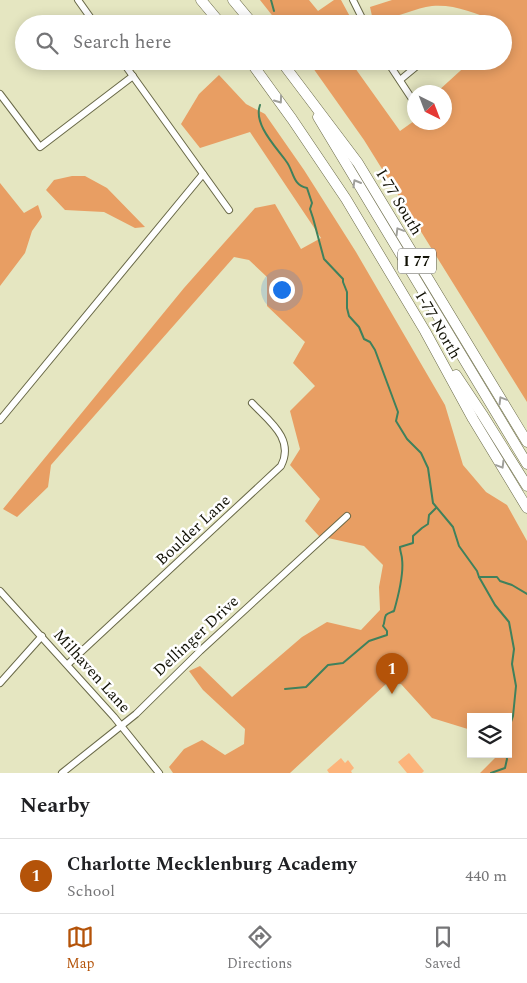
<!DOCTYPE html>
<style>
body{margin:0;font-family:Spectral,serif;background:#f2f2f2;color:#202124}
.controls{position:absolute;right:15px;bottom:15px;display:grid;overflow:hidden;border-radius:0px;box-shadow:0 2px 12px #0003}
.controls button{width:45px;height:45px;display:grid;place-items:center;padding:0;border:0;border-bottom:1px solid #e0e0e0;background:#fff;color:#202124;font:25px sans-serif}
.compass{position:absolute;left:407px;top:85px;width:45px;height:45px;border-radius:50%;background:#fff;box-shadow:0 2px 12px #0003;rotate:138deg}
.you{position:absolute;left:281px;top:289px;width:18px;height:18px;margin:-12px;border:4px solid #fff;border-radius:50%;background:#1a73e8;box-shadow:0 0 0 8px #1a73e833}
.badge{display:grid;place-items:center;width:32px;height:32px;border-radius:50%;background:#b45309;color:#fff;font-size:16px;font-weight:700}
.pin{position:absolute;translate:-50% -41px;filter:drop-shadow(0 1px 2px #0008)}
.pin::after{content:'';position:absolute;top:26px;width:18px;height:15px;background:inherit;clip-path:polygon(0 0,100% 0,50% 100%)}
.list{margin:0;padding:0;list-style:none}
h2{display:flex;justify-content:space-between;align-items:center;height:65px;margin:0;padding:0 20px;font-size:21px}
h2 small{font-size:16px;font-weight:400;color:#757577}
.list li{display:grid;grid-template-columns:32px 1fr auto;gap:15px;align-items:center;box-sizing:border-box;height:75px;padding:0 20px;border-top:1px solid #e0e0e0}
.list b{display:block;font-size:19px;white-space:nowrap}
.list p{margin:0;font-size:16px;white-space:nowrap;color:#757577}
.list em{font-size:16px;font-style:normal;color:#757577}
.icon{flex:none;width:28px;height:28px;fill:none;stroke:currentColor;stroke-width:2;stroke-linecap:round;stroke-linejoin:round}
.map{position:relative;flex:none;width:527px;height:773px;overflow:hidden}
.search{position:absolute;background:#fff;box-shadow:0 2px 12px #0003;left:15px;right:15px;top:15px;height:55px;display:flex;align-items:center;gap:12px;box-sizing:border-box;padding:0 18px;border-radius:28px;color:#757577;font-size:19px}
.sheet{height:140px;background:#fff}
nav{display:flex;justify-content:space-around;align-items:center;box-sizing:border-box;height:70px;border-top:1px solid #e0e0e0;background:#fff;font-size:14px;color:#757577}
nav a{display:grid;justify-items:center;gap:2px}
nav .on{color:#b45309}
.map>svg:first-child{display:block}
.green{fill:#fcb47b}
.forest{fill:#e89e63}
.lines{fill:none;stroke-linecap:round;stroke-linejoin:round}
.stream{stroke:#3f815c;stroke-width:2}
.minor-casing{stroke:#696948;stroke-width:8}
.highway-casing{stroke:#696948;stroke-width:11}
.minor{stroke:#fff;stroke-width:6}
.highway{stroke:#fff;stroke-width:10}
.oneway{stroke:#a0a09b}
.labels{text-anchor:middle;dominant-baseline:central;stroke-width:5;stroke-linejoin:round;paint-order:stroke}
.shield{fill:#fff;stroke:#585850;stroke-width:1}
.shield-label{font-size:15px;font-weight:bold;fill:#111105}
.street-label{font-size:16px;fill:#111105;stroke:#fff}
</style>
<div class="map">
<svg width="527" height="773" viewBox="0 0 527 773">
<rect width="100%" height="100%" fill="#e5e6c1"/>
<g class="green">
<polygon points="409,753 424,771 422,773 407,773 398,762"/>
<polygon points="341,758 345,763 348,760 354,768 351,771 352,773 329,773 327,770"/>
</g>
<g class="forest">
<polygon points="260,0 309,0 318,11 334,0 341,0 354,24 279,24"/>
<path d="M392,0H527V402L364,140L308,61H350L400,131L414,121V122H444V92H437L471,61H503V24H498L495,21C475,13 454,4 432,6C412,8 391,23 372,16L370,7Z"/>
<polygon points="219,75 246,104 265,114 304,170 356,252 445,405 463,465 486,492 507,505 527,541 527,773 480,773 497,756 496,754 508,754 508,717 471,717 471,730 432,718 401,684 386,684 290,773 173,773 169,767 184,749 202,740 225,755 244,744 245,729 203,690 189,671 200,666 232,697 302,637 327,622 361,630 380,610 379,587 383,565 364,546 319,536 305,521 320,499 290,465 300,449 290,411 315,386 293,363 305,342 267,306 267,277 249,260 234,257 51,465 48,487 17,517 3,509 184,288 255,208 275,204 301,249 321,238 250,132 200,148 181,124 199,94"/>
<polygon points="72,176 85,176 107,188 145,227 135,228 104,212 65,210 46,190 54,180"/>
<polygon points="0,183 24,213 38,205 42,217 32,231 25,253 0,286"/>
</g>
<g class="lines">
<g class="stream">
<polyline points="271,0 274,11"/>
<path d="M260,105C253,124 276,147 286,161C294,171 292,185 307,188L312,203L310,209L313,218L324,259L343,279V282L347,292V308L349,316L359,327L364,339L370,342L375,350L398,412L396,421L407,439L421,453L428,468L433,503L453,527L459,546L477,571L479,577L495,605L509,622L514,649L512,664L516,686L513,716L508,731"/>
<polyline points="479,577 497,577 500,581 512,585 527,594"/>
<path d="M285,689L306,687L328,665L343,663L369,641L387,635V631L383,626C385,623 384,618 386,615C388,613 392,612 394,611C398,597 404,574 402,559C402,555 400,552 400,547L413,543V536L422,528L428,524L429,515L436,508"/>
<polyline points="491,773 505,768 507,759 506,754"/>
</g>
<defs>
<g id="minor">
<polyline points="78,0 95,24"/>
<polyline points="353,0 365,24"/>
<polyline points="122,61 229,210"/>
<polyline points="387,61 414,102"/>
<polyline points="400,80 423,61"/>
<polyline points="0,94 40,147 133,76"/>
<polyline points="0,420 203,174"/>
<polyline points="0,591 114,717 159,773"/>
<path d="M68,664L281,466C295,439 269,421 252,403"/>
<polyline points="0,683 42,636"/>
<polyline points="62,773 136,714 200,651 347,516"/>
</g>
<g id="highway">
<polyline points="201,0 221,24"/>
<polyline points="233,0 253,24"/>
<polyline points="250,61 292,119 346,199 425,331 473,419 527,508"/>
<polyline points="281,61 358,163 527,442"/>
<polyline points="318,117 527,464"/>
<polyline points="456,375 482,414 527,486"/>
</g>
</defs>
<use href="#minor" class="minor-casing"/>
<use href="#highway" class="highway-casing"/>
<use href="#minor" class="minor"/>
<use href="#highway" class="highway"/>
</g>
<defs><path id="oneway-chevron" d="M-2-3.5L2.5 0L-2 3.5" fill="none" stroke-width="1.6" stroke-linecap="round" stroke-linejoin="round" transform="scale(1.25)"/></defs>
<g class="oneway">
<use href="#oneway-chevron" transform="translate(279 100) rotate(54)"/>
<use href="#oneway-chevron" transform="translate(356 183) rotate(-120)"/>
<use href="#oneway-chevron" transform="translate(399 231) rotate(-121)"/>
<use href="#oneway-chevron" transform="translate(502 400) rotate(-121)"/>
<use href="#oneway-chevron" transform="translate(501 465) rotate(59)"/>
</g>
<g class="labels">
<rect class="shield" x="398" y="248.5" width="38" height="25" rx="4"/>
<g class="shield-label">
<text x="417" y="261">I 77</text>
</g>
<g class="street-label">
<text transform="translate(399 202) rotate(59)">I-77 South</text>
<text transform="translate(438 325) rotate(60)">I-77 North</text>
<text transform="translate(193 530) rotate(-43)">Boulder Lane</text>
<text transform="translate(196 636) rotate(-43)">Dellinger Drive</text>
<text transform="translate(92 671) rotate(48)">Milhaven Lane</text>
</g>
</g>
</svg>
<div class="controls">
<button><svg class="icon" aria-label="layers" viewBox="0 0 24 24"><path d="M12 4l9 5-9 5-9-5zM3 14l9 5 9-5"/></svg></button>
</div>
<svg class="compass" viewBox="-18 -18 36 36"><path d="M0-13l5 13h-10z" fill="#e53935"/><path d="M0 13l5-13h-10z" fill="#757577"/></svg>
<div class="you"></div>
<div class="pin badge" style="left:392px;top:694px">1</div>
<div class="search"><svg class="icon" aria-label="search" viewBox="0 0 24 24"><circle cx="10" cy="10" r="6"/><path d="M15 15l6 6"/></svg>Search here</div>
</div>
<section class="sheet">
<h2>Nearby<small></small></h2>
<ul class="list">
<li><span class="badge">1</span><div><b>Charlotte Mecklenburg Academy</b><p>School</p></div><em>440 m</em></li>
</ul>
</section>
<nav>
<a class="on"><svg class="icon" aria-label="map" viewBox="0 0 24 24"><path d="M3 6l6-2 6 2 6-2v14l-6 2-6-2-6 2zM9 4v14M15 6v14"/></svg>Map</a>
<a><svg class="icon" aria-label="directions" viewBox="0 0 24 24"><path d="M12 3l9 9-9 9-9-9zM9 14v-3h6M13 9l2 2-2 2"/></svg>Directions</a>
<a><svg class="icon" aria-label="saved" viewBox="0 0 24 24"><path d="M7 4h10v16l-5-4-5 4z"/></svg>Saved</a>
</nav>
